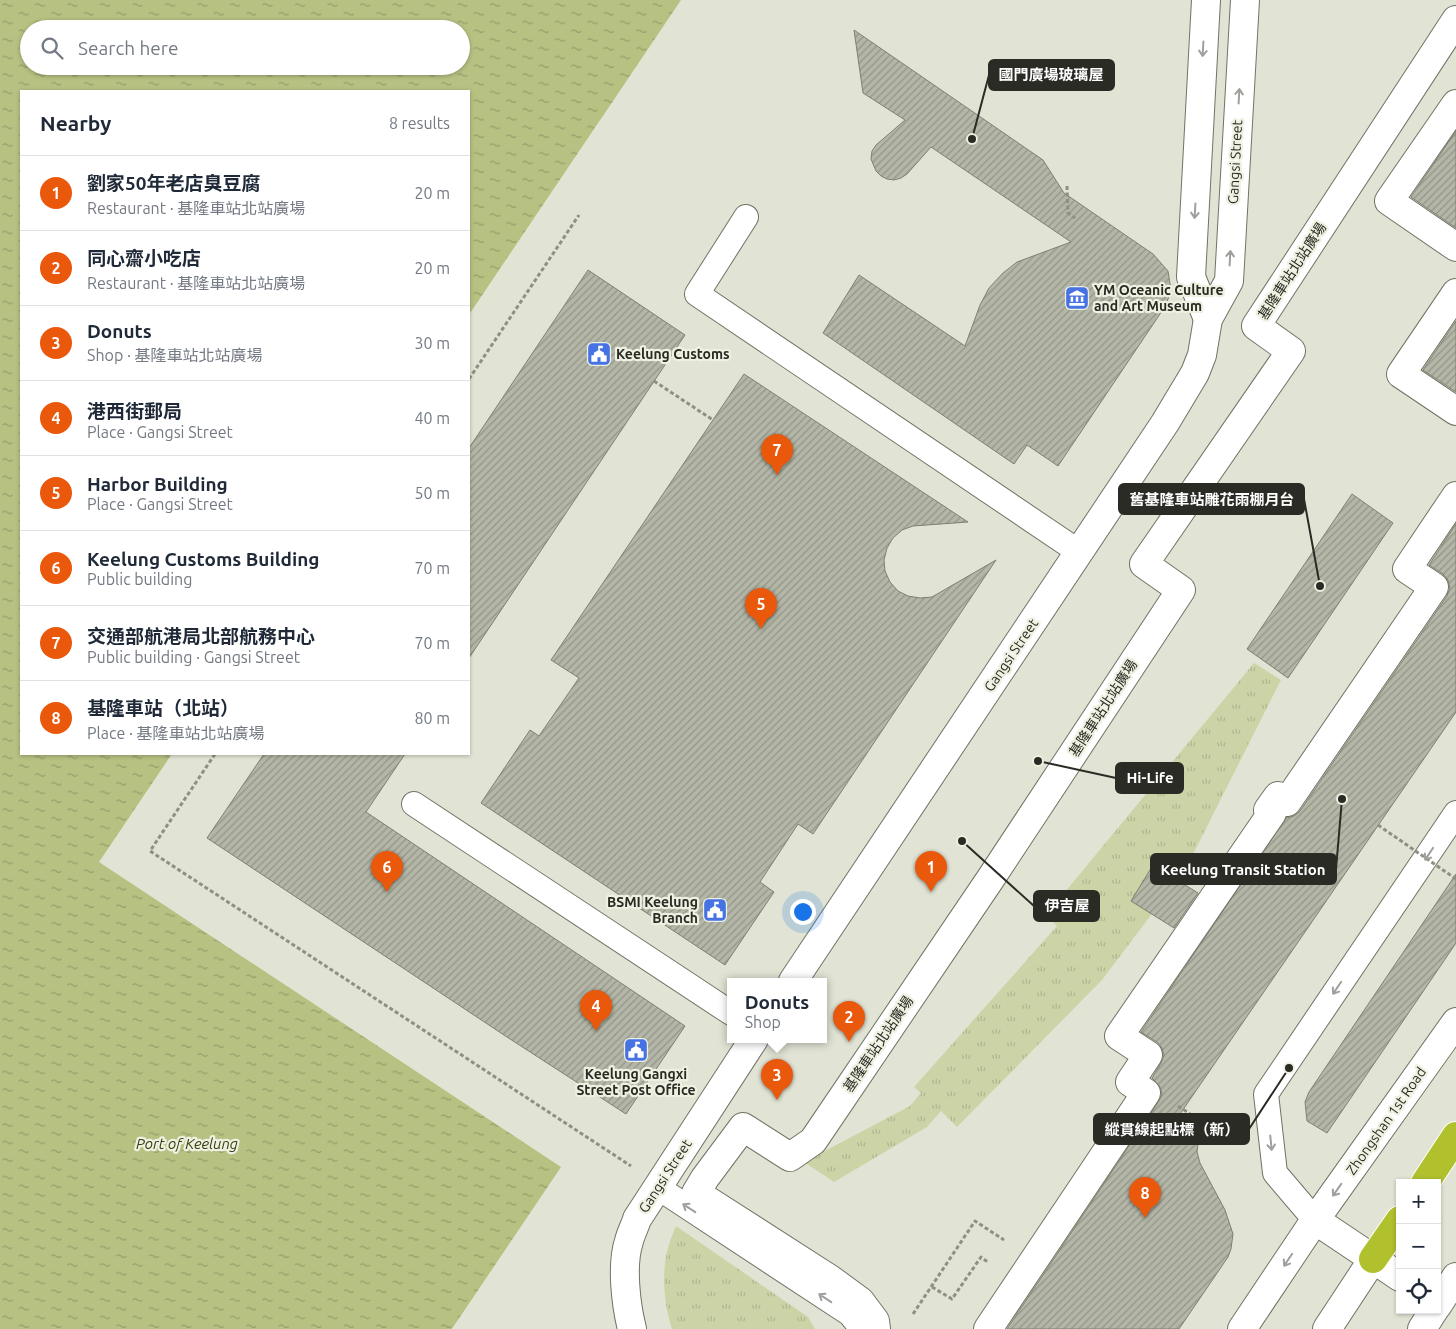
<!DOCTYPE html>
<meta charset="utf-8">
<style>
body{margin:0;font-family:Ubuntu,"Noto Sans TC",sans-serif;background:#f2f2f3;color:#1f2937}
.controls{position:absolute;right:15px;bottom:15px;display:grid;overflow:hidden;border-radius:0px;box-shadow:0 1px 4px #0004}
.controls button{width:45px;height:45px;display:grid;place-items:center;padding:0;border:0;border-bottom:1px solid #e0e1e3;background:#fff;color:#1f2937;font:25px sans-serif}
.you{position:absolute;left:802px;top:911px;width:18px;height:18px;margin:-12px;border:4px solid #fff;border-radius:50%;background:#1a73e8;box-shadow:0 0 0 8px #1a73e833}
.badge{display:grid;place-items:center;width:32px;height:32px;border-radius:50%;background:#ea580c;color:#fff;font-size:16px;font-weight:700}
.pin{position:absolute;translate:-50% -41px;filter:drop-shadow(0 1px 2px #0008)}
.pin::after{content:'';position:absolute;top:26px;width:18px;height:15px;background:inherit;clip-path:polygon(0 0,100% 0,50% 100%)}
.popup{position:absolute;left:727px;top:978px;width:100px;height:65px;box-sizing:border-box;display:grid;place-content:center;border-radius:0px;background:#fff;filter:drop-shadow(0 1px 4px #0005);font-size:16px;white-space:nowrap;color:#747a83}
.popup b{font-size:19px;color:#1f2937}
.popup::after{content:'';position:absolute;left:50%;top:100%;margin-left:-10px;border:10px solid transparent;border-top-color:#fff}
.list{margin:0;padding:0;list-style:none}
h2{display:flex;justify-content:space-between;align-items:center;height:65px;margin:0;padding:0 20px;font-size:21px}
h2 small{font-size:16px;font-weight:400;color:#747a83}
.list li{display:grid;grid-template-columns:32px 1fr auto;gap:15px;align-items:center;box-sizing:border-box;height:75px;padding:0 20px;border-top:1px solid #e0e1e3}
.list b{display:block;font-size:19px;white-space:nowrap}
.list p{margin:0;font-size:16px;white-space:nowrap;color:#747a83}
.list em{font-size:16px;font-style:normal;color:#747a83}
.icon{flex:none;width:28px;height:28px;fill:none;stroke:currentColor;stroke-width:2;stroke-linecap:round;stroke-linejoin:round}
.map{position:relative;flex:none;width:1456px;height:1329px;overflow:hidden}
.search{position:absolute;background:#fff;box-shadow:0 1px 4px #0004;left:20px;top:20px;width:450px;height:55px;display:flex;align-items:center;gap:12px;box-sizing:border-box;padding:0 18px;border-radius:28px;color:#747a83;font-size:19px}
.panel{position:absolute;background:#fff;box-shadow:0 1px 4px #0004;left:20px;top:90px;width:450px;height:665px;border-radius:0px}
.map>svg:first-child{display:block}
.grass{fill:url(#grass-tufts)}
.water{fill:url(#water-ripples);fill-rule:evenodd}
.pier{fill:#e1e4d4}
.building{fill:url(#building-hatch);stroke:#7e8071}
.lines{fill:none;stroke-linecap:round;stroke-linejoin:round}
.service-casing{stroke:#707364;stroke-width:26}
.pedestrian-casing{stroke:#707364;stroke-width:30}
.tertiary-casing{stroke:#707364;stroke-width:30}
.motorway-casing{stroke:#fff;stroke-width:30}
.path{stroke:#8e9084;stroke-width:3;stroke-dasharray:4 2.5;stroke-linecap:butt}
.service{stroke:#fff;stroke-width:24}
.pedestrian{stroke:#fff;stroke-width:28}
.tertiary{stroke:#fff;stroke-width:28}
.motorway{stroke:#b1c02d;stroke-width:28}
.path-bridge{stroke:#8e9084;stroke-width:3;stroke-dasharray:4 2.5;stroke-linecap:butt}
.oneway{stroke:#9fa09c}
.labels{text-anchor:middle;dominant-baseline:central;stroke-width:4.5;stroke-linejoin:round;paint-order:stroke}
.street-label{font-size:14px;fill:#292b24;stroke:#eef1e1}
.poi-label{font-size:14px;font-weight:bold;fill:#292b24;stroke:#eef1e1;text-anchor:start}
.water-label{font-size:15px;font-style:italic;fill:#393e0e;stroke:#eef1e1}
.leader{fill:none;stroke:#292b24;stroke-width:2}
.callout-dot{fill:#292b24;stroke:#eef1e1;stroke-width:2}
.callout{fill:#292b24;stroke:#292b24;stroke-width:2}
.callout-label{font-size:15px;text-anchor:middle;font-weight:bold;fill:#fff}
</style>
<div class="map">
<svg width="1456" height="1329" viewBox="0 0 1456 1329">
<defs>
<pattern id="grass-tufts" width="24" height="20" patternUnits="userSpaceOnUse" patternTransform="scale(1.25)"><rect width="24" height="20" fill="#ccd4a7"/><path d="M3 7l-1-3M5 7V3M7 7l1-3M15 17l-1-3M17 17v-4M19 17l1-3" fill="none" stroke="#afb690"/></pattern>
<pattern id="water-ripples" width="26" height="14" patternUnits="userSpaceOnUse" patternTransform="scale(1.25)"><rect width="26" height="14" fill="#b7c182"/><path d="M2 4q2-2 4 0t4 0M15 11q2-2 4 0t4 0" fill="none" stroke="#959d6a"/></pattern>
<pattern id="building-hatch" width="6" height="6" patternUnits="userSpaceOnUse" patternTransform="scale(1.25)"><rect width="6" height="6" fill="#b4b7a7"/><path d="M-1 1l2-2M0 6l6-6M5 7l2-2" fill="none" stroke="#929588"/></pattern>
</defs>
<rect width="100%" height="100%" fill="#e1e4d4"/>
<g class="grass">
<polygon points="1254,663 1281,680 1185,870 1102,980 957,1127 941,1111 927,1127 834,1182 804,1162 910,1106 921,1093 914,1087 1057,926 1046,915"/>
<path d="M676,1226L808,1317L815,1329H672C664,1304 661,1274 668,1248C670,1240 673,1233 676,1226Z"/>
</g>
<path class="water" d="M0,0H681L469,315V91H21V754H172L100,862L562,1167L452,1329H0ZM29,29H461V66H29Z"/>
<g class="pier">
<polygon points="601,119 603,120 469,317 469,315"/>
<polygon points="172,754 175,754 103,861 564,1166 564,1169 455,1329 452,1329 561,1167 99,862"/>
</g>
<g class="building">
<polygon points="854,30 1043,160 1064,193 1153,254 1168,271 1171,290 1166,305 1058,466 1027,445 1014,464 823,333 859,275 965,346 980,305 989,288 1003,273 1017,262 1071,242 931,147 907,174 901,178 894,180 887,179 881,176 876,171 871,159 872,151 876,145 905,120 863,93"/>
<polygon points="1456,131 1456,228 1411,197"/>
<polygon points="588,270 685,335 469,658 469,448"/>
<polygon points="1456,321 1456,392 1423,370"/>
<polygon points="744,374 968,522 913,526 902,530 893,538 887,548 884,560 885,571 890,582 898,591 908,596 920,598 932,597 996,560 813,834 798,824 760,882 774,892 725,965 481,803 530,730 539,736 579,678 551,660"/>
<polygon points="1352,494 1393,523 1288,678 1247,649"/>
<polygon points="1456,524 1456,712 1180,1114 1200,1127 1197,1152 1200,1163 1225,1210 1233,1234 1231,1249 1228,1257 1179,1329 1007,1329 1159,1101 1162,1094 1160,1087 1152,1078 1161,1063 1164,1055 1162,1048 1157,1042 1141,1032 1286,818 1294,816 1300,811 1447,596 1450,588 1448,580 1443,574 1429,565"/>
<polygon points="264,754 405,754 366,812 685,1026 626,1114 507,1037 207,838"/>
<polygon points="1153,865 1198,893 1174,928 1131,901"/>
<polygon points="1456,874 1456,943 1327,1133 1307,1121 1305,1102 1309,1092"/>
</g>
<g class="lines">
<defs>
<g id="service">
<polyline points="746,217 697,294 1079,552"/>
<polyline points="414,804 731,1013"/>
<polyline points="657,1187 850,1314 862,1329"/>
<polyline points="1315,1220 1275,1173 1266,1094 1456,813"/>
</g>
<g id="pedestrian">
<polyline points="1456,104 1389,201 1456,247"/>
<polyline points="1456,293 1401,374 1456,411"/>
<polyline points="876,1329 875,1321 860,1301 830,1279 696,1193 705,1178 743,1127 790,1157 813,1141 991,878 1181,590 1144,564 1291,351 1256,326 1456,20"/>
<polyline points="988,1329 1146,1093 1130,1082 1148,1055 1119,1036 1272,813 1268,810 1278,796 1287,802 1434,587 1407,569 1456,496"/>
</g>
<g id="tertiary">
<polyline points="1206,0 1191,277 1208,319"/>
<polyline points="793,981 1165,423 1195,373 1202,355 1208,319 1229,281 1245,0"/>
<polyline points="1315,1220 1400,1277"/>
<polyline points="1437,1306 1456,1277"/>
<path d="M632,1329C626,1305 621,1265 629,1241C631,1233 635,1226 637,1219L754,1039"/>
<polyline points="1242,1329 1315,1220 1456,1022"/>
<polyline points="1327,1329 1373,1259"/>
<polyline points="1422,1329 1434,1310"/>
</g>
<g id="motorway">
<polyline points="1425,1183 1456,1136"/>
<polyline points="1373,1259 1400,1220"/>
</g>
</defs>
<use href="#service" class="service-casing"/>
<use href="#pedestrian" class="pedestrian-casing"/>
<use href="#tertiary" class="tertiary-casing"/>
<use href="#motorway" class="motorway-casing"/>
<g class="path">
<polyline points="1067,186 1068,213 1075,218"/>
<polyline points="469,379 579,215"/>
<polyline points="654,381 713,420"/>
<polyline points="215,754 150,851 631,1166"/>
<polyline points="1178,1106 1196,1118"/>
<polyline points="932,1287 952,1299 981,1257 989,1263"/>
<polyline points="913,1314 975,1221 1004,1240"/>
</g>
<use href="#service" class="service"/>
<use href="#pedestrian" class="pedestrian"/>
<use href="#tertiary" class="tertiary"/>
<use href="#motorway" class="motorway"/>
<polyline class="path-bridge" points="1378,825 1456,879"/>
</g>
<defs><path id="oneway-shaft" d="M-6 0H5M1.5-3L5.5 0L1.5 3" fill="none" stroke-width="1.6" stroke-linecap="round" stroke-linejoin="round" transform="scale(1.25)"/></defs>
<g class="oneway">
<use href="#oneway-shaft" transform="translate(1203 49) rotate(93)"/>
<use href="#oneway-shaft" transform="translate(1239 96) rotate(-87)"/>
<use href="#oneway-shaft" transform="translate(1195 211) rotate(93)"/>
<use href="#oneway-shaft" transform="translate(1230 258) rotate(-87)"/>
<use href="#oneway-shaft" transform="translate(1429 854) rotate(124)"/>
<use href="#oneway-shaft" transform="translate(1337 988) rotate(124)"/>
<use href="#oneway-shaft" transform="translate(1271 1143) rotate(84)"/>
<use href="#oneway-shaft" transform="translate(1337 1190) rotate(125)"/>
<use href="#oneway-shaft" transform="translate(689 1208) rotate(-147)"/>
<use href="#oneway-shaft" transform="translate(1288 1260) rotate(124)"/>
<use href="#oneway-shaft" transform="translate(825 1298) rotate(-147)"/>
</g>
<defs>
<symbol id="museum-square" viewBox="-11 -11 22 22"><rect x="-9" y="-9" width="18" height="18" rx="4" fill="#4672e4" stroke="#eef1e1"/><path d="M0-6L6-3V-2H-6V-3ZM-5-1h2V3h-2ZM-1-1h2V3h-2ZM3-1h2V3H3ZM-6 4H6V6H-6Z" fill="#fff"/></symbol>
<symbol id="civic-square" viewBox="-11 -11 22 22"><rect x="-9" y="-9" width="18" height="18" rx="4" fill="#4672e4" stroke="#eef1e1"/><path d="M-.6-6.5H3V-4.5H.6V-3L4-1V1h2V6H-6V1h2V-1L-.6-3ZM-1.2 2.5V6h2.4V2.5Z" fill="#fff"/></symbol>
</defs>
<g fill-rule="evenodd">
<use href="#museum-square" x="1063" y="284" width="28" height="28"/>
<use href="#civic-square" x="585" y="340" width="28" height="28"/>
<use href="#civic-square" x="701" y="896" width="28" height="28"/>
<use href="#civic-square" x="622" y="1036" width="28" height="28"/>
</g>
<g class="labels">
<g class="street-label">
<text transform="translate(1235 162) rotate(-87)">Gangsi Street</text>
<text transform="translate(1292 271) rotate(-57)">基隆車站北站廣場</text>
<text transform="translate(1011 655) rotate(-56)">Gangsi Street</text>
<text transform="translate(1103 708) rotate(-57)">基隆車站北站廣場</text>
<text transform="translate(878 1044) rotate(-56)">基隆車站北站廣場</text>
<text transform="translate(1386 1121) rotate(-55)">Zhongshan 1st Road</text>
<text transform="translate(665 1176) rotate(-57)">Gangsi Street</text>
</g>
<g class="poi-label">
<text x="1094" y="290">YM Oceanic Culture<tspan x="1094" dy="16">and Art Museum</tspan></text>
<text x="616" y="354">Keelung Customs</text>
<text x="698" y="902" text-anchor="end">BSMI Keelung<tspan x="698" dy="16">Branch</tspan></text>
<text x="636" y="1074" text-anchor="middle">Keelung Gangxi<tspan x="636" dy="16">Street Post Office</tspan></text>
</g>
<g class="water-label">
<text x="187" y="1143">Port of Keelung</text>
</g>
</g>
<path class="leader" d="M972 139L989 75M1320 586L1304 499M1038 761L1116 778M1342 799L1336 869M962 841L1034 906M1289 1068L1249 1129"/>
<g class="callout-dot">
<circle cx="972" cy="139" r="5"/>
<circle cx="1320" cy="586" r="5"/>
<circle cx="1038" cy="761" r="5"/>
<circle cx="1342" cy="799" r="5"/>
<circle cx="962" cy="841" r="5"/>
<circle cx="1289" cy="1068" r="5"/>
</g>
<g class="callout">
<rect x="989" y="60" width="125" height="30" rx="5"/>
<rect x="1119" y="484" width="185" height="30" rx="5"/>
<rect x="1116" y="763" width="67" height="30" rx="5"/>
<rect x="1151" y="854" width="185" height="30" rx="5"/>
<rect x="1034" y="891" width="65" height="30" rx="5"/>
<rect x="1094" y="1114" width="155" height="30" rx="5"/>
</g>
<g class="callout-label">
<text x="1051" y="80">國門廣場玻璃屋</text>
<text x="1212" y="505">舊基隆車站雕花雨棚月台</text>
<text x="1150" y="783">Hi-Life</text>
<text x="1243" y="875">Keelung Transit Station</text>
<text x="1067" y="911">伊吉屋</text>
<text x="1172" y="1135">縱貫線起點標（新）</text>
</g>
</svg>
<div class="controls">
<button>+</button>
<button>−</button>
<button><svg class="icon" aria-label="locate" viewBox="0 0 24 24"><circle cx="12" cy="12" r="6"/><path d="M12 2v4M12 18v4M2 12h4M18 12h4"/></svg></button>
</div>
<div class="you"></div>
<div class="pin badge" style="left:931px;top:892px">1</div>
<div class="pin badge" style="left:849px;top:1042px">2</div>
<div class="pin badge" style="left:777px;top:1100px">3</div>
<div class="popup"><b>Donuts</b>Shop</div>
<div class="pin badge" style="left:596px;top:1031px">4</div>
<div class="pin badge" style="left:761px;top:629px">5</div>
<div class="pin badge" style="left:387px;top:892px">6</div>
<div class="pin badge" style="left:777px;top:475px">7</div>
<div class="pin badge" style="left:1145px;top:1218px">8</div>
<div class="search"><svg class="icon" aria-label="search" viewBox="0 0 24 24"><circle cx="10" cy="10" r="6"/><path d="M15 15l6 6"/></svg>Search here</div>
<section class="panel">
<h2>Nearby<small>8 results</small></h2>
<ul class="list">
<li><span class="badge">1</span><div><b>劉家50年老店臭豆腐</b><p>Restaurant · 基隆車站北站廣場</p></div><em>20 m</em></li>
<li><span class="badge">2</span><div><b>同心齋小吃店</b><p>Restaurant · 基隆車站北站廣場</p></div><em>20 m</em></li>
<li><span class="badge">3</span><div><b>Donuts</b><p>Shop · 基隆車站北站廣場</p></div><em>30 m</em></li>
<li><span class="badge">4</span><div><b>港西街郵局</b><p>Place · Gangsi Street</p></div><em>40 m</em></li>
<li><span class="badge">5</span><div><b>Harbor Building</b><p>Place · Gangsi Street</p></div><em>50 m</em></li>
<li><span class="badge">6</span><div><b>Keelung Customs Building</b><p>Public building</p></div><em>70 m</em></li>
<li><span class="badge">7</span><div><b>交通部航港局北部航務中心</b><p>Public building · Gangsi Street</p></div><em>70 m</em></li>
<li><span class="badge">8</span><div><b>基隆車站（北站）</b><p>Place · 基隆車站北站廣場</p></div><em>80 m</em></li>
</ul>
</section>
</div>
